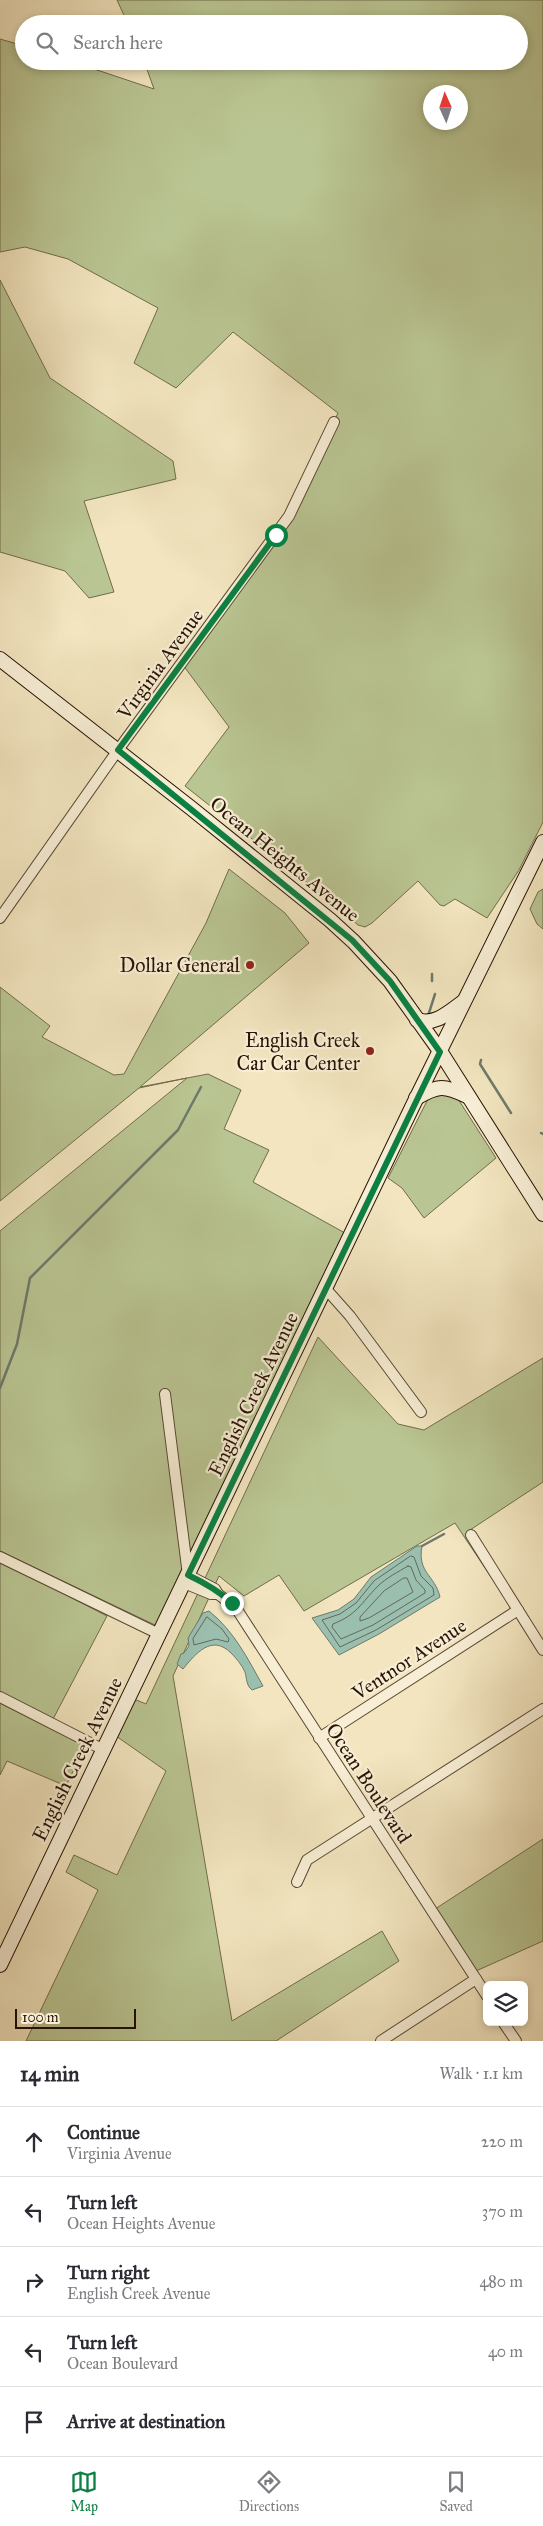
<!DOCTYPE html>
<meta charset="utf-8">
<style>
body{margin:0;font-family:"IM FELL Great Primer",serif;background:#f2f2f3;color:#2b2b33}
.controls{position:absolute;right:15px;bottom:15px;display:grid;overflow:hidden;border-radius:8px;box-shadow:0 2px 8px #0003}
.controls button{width:45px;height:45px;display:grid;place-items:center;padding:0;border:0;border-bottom:1px solid #e1e1e2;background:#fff;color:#2b2b33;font:25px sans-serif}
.compass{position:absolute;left:423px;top:85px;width:45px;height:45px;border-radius:50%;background:#fff;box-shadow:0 2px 8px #0003;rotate:357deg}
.scale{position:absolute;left:15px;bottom:12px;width:121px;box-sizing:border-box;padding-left:5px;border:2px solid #281304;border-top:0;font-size:14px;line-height:18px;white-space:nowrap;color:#281304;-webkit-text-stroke:4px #f7eed5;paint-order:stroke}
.stop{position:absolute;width:15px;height:15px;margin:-11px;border:4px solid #0b8043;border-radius:50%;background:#fff}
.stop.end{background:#0b8043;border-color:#fff;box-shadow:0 1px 5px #0008}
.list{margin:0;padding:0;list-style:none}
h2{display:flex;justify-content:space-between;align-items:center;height:65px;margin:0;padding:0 20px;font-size:21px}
h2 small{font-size:16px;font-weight:400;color:#7c7c81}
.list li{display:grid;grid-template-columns:32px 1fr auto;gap:15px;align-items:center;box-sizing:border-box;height:70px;padding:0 20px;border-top:1px solid #e1e1e2}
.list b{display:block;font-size:19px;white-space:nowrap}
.list p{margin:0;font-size:16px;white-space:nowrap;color:#7c7c81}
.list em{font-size:16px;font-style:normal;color:#7c7c81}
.icon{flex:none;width:28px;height:28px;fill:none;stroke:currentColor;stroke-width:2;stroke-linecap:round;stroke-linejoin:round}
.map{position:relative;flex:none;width:543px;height:2041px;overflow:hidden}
.search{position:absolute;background:#fff;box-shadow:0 2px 8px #0003;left:15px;right:15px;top:15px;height:55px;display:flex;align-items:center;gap:12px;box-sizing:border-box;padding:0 18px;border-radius:28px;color:#7c7c81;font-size:19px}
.sheet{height:415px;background:#fff}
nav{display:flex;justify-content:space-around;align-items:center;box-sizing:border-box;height:70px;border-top:1px solid #e1e1e2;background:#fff;font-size:14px;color:#7c7c81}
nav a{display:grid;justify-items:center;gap:2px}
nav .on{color:#0b8043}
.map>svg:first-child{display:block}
.green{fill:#b9c592;stroke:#706c4b;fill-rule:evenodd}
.water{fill:#9bbfaf;stroke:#6d7a6b}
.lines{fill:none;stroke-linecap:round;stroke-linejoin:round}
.shore{stroke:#62695a;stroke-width:1}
.stream{stroke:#6d7a6b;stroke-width:2.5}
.minor-casing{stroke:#5a4833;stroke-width:12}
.secondary-casing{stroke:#281304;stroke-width:16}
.minor{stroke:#f7eed5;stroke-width:10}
.secondary{stroke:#f7eed5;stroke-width:14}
.route{stroke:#0b8043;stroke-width:6}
.poi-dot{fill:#8f2418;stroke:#f7eed5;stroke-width:2}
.labels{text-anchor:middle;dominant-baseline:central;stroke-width:4.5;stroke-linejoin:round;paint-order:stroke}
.street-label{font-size:20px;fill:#281304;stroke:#f7eed5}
.poi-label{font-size:20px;fill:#281304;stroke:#f7eed5;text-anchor:end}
</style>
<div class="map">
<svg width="543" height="2041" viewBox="0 0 543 2041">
<rect width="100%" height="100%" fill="#f2e5bf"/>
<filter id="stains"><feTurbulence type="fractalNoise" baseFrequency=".004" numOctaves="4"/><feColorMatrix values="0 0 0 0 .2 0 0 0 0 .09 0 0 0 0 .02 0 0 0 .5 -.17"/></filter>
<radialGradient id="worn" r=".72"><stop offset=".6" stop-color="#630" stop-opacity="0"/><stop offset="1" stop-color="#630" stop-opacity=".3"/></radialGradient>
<g class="green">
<path d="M117,0H543V822L519,870L487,918L455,899L444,906L440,905L418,881L372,923L365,927L358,925L333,903L185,786L229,727L183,665L287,516L338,413L233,332L176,388L134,363L158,308L68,259L25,247L0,252V39L24,46V61H70L154,89L144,61H519V24H128ZM430,92H460V122H430Z"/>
<polygon points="0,280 50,378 173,461 176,479 84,501 114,592 89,598 65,571 0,552"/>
<polygon points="229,869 285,913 309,943 140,1087 208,1074 241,1090 224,1129 269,1150 253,1182 345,1233 157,1626 0,1551 0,1231 187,1078 139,1088 0,1201 0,987 50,1026 42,1037 114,1075 124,1074 206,923"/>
<polygon points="543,889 543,929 537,924 530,909 538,892"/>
<polygon points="445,1092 458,1099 496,1158 424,1218 402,1188 388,1178 429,1097"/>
<polygon points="318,1337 398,1424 424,1430 543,1358 543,1482 470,1530 518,1610 543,1642 543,1655 455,1523 304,1611 279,1575 244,1596 219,1576 173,1676 232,2021 382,1931 399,1961 276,2041 26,2041 98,1890 66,1872 74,1855 117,1875 166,1771 116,1736 134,1699 146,1704"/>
<polygon points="0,1561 107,1616 51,1723 87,1742 66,1786 7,1761 0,1775"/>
<polygon points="543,1839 543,1941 476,1971 435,1909"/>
</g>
<g class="water">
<path d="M417,1546H422C417,1573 435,1575 440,1597L379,1634L339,1655L312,1618L338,1610L354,1599L371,1577Z"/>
<path d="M209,1611C234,1631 248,1659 263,1686L252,1690C246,1685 247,1679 245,1672C242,1665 236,1658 231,1653C212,1634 196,1653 183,1669L177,1664L181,1654L184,1653L189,1646L188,1638L203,1613Z"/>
</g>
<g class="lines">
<g class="shore">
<polygon points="411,1556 414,1557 421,1576 433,1588 434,1595 376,1630 340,1647 322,1620 340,1614 356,1603 374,1581"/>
<path d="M408,1566L411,1567L416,1580L425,1590V1593L373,1625L341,1639L332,1627L333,1624C358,1614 360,1604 378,1586C386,1578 398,1572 408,1566Z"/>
<polygon points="404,1578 407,1578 413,1592 369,1618 360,1621 360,1617 384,1591"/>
<polygon points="207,1617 222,1629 229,1639 228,1642 216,1639 194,1645 193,1639"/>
</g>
<g class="stream">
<polyline points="432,974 432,981"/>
<polyline points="428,1016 435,994"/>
<polyline points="481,1060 480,1064 511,1113"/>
<polyline points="541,1133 543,1134"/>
<polyline points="0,1388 17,1344 30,1278 178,1130 201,1087"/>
<polyline points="422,1546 444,1534"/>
</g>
<defs>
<g id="minor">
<polyline points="0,918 118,750 289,516 334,422"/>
<polyline points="326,1289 350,1316 421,1412"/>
<polyline points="165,1394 188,1575 215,1589 218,1594 236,1608 487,1996"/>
<polyline points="471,1535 543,1650"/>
<polyline points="0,1557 159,1634"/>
<polyline points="184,1583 211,1594 218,1594"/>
<polyline points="0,1697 104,1750"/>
<polyline points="319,1738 518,1610"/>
<polyline points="297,1882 307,1860 543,1709"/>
<polyline points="503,2022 516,2041"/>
<polyline points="381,2041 476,1979"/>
</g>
<g id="secondary">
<polyline points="0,659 191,808 330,920 354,942 390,981 440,1051 543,1214"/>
<path d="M417,1020C435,1026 449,1012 463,1002"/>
<path d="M416,1098C438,1085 444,1085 467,1096"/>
<polyline points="0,1965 416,1099 543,842"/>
</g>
</defs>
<use href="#minor" class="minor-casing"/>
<use href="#secondary" class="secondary-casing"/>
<use href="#minor" class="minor"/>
<use href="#secondary" class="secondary"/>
</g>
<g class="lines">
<path class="route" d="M232,1603C219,1591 205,1583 188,1575L440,1052L390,981L352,940L118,750L276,535"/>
</g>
<g class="poi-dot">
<circle cx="250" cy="965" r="5"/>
<circle cx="370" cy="1051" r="5"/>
</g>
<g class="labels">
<g class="street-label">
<text transform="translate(160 664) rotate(-54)">Virginia Avenue</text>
<text transform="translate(285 859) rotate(39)">Ocean Heights Avenue</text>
<text transform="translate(253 1394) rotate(-64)">English Creek Avenue</text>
<text transform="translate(409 1659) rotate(-33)">Ventnor Avenue</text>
<text transform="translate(77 1759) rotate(-64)">English Creek Avenue</text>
<text transform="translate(369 1783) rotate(57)">Ocean Boulevard</text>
</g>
<g class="poi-label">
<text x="240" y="965">Dollar General</text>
<text x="360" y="1040">English Creek<tspan x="360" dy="23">Car Car Center</tspan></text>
</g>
</g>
<rect width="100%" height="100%" filter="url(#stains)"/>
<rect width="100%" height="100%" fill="url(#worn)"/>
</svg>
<div class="controls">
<button><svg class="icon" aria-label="layers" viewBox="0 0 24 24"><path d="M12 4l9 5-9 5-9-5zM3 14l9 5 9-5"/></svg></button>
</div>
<svg class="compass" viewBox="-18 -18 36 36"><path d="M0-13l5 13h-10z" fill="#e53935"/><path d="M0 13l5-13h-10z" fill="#7c7c81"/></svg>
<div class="scale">100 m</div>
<div class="stop" style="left:276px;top:535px"></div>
<div class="stop end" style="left:232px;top:1603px"></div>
<div class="search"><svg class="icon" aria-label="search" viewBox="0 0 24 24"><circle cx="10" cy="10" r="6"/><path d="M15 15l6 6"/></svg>Search here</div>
</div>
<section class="sheet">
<h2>14 min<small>Walk · 1.1 km</small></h2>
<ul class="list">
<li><svg class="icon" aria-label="ahead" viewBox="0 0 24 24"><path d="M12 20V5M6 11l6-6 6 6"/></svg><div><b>Continue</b><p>Virginia Avenue</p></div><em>220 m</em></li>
<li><svg class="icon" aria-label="left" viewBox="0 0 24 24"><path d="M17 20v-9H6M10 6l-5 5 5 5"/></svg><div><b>Turn left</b><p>Ocean Heights Avenue</p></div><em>370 m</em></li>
<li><svg class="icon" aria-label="right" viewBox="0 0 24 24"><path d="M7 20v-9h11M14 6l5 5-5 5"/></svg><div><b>Turn right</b><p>English Creek Avenue</p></div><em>480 m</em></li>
<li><svg class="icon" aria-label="left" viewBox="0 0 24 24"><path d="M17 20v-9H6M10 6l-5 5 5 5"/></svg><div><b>Turn left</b><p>Ocean Boulevard</p></div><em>40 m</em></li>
<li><svg class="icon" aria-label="arrive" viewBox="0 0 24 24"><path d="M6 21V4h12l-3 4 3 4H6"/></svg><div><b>Arrive at destination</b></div></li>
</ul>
</section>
<nav>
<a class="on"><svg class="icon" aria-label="map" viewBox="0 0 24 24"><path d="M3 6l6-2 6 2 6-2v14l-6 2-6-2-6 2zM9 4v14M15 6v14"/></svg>Map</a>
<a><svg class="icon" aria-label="directions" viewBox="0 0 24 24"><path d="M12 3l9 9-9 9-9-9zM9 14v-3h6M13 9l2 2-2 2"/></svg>Directions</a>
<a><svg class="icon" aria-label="saved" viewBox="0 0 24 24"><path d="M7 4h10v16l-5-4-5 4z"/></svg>Saved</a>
</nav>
